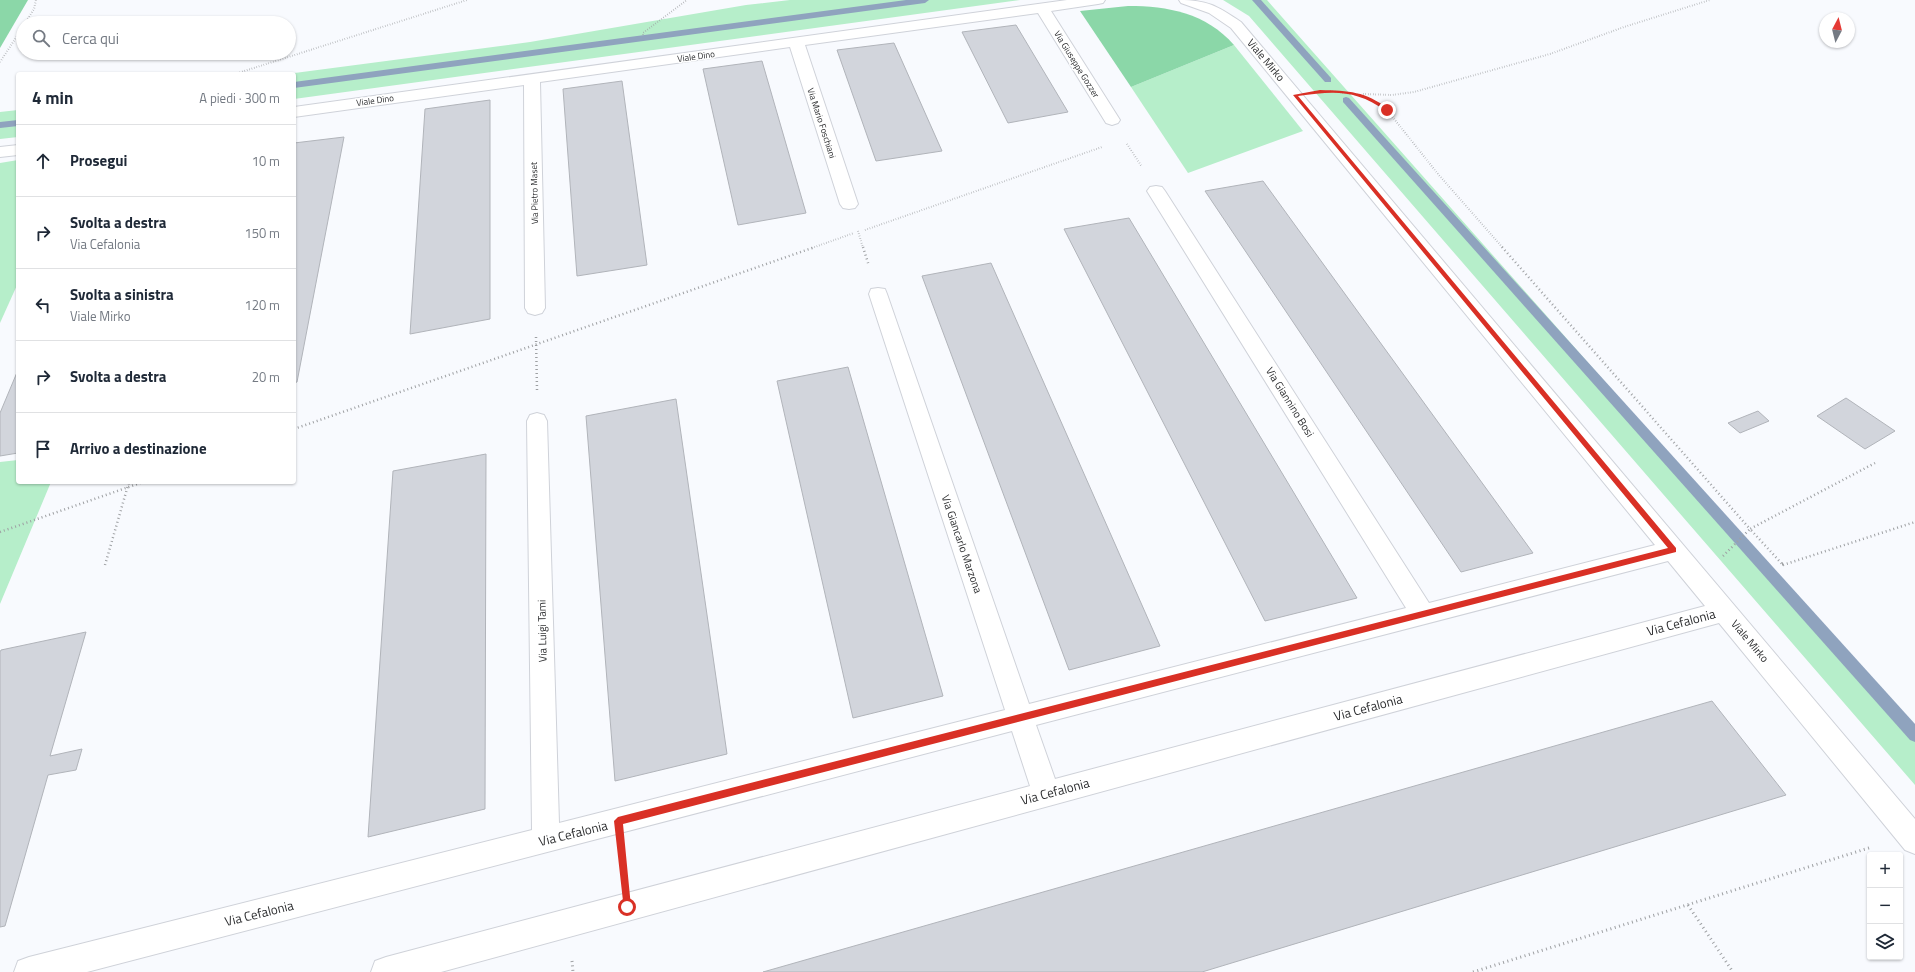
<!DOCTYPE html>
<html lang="it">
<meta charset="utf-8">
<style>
body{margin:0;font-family:"Titillium Web",sans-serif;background:#f2f2f3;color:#1f2937}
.controls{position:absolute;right:12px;bottom:12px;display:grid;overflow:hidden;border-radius:4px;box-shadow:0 1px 3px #0004}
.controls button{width:36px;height:36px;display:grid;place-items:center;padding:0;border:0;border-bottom:1px solid #e0e1e3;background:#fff;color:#1f2937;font:20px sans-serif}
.compass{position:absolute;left:1819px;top:12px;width:36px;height:36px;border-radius:50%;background:#fff;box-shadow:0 1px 3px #0004;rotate:7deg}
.stop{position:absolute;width:12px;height:12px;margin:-9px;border:3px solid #d93025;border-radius:50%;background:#fff}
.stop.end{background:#d93025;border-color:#fff;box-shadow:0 1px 4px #0008}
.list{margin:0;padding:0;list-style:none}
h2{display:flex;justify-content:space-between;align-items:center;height:52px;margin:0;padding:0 16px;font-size:17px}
h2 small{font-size:13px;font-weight:400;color:#747a83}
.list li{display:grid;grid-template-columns:26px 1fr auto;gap:12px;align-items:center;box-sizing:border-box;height:72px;padding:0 16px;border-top:1px solid #e0e1e3}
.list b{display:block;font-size:15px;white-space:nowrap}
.list p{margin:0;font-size:13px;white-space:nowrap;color:#747a83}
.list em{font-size:13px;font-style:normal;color:#747a83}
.icon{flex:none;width:22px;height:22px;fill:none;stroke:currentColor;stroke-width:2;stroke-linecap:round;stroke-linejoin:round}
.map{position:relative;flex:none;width:1915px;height:972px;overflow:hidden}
.search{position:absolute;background:#fff;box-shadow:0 1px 3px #0004;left:16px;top:16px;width:280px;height:44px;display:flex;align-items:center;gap:10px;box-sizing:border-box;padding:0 14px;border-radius:22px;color:#747a83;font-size:15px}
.panel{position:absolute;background:#fff;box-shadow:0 1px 3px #0004;left:16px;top:72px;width:280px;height:412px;border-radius:4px}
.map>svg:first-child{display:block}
.green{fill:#b6eeca}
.forest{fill:#8bd7a8}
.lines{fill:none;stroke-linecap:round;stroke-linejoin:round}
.stream{fill:#8fa3be;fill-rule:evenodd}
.building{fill:#d2d5dc;stroke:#b1b4ba}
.minor-casing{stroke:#cfd2d9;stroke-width:2}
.path-far2{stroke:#9ea0a3;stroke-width:2;stroke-dasharray:0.5 2;stroke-linecap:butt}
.path-far1{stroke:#9ea0a3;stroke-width:2.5;stroke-dasharray:1 3;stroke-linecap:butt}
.path{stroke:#9ea0a3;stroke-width:3;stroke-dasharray:1 3.5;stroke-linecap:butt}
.minor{fill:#fff;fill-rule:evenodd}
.route{fill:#d93025}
.labels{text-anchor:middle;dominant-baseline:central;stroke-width:3;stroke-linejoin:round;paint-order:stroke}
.far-street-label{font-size:9px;fill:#2e2f31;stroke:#fff}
.street-label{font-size:11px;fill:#2e2f31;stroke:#fff}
.near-street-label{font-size:13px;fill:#2e2f31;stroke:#fff}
</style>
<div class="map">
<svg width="1915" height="972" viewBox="0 0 1915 972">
<rect width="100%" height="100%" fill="#f8fafe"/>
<g class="green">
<polygon points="790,0 1020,0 294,99 294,74 287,74 530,42 746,5"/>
<polygon points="1223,0 1267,0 1915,732 1915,785 1249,16"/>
<polygon points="1234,45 1303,131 1188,173 1131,87"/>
<polygon points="18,110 18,137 0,139 0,112"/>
<polygon points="18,160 18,283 0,323 0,163"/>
<polygon points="18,460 18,482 51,482 0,604 0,462"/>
</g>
<g class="forest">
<polygon points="0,0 28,0 0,48"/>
<path d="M1128,6C1168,6 1206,13 1234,45L1131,87L1080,11Z"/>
</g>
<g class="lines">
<g class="stream">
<polygon points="906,0 929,0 925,3 294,88 294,82"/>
<polygon points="1252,0 1261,0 1331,78 1331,82 1325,82"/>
<polygon points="1346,97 1349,98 1915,724 1915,742 1910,740 1343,102 1343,98"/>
<polygon points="18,120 18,126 0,128 0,122"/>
</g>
</g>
<g class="building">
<polygon points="1016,25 1068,112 1008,123 962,32"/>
<polygon points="894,43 942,151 876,161 837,50"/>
<polygon points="762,61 806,213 738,225 703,69"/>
<polygon points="622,81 647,265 577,276 563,89"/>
<polygon points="490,100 490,319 410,334 425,109"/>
<polygon points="344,137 297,382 294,383 294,143"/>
<polygon points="1263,181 1533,553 1461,572 1205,191"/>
<polygon points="1129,218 1357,598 1265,621 1064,229"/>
<polygon points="991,263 1160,646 1069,670 922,276"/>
<polygon points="848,367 943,696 853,718 777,381"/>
<polygon points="18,370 18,453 0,456 0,413"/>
<polygon points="1846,398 1895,431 1865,449 1817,416"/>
<polygon points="676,399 727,754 615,781 586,416"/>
<polygon points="1758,411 1769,421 1740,433 1728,423"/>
<polygon points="486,454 485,809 368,837 393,471"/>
<polygon points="86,632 50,756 82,749 76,770 48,775 5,926 0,927 0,652 1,650"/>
<polygon points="1712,701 1786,795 1202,972 763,972"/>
</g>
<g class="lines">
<defs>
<g id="minor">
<polygon points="1067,0 1105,0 1103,3 1098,4 1051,11 1120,120 1118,123 1112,125 1106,123 1038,13 805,45 858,204 855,208 849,209 843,208 840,204 790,47 540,82 545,308 542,313 535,315 528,313 525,308 524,85 294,117 294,107"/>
<path d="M1179,0C1208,0 1217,6 1241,22L1915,819V854L1905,850L1719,623L441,972H371L375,961L386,957L1030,786L1012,731L87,972H14L18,961L29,957L532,830L527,421L530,415L537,413L544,415L547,421L559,823L1005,710L869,294L871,289L878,288L885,289L887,294L1029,704L1406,608L1147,191L1150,187L1156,186L1162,187L1165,191L1429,603L1655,545L1231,28L1209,13L1181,3ZM1668,561L1705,606L1055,779L1036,725Z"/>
<polygon points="18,145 18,155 0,157 0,147"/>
</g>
</defs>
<use href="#minor" class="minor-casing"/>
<g class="path-far2">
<polyline points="25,23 34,9 36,0"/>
<polyline points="643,35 643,33 687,0"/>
<polyline points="0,62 23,27"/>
<polyline points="235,74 467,0"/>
<polyline points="1330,91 1360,95 1374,101 1387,110 1438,174 1503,248"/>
<polyline points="1363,94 1392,95 1414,92 1550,54 1624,27 1710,0"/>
<polyline points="1127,144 1142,167"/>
<polyline points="865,230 1102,147"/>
<polyline points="858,231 863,248"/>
<polyline points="812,248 854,233"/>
</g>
<g class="path-far1">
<polyline points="863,247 869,266"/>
<polyline points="1502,247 1750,529 1875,463"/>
<polyline points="536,337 537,390"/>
<polyline points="294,429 815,247"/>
<polyline points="0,532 143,482"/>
<polyline points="1723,556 1750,529 1783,565"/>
<polyline points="105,565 129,482"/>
<polyline points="1783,565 1915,522"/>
</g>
<g class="path">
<polyline points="1782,564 1786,564"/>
<polyline points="622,857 623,870"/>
<polyline points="1688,905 1733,972"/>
<polyline points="572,961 573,972"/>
<polyline points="1473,972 1872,847"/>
</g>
<use href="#minor" class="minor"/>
</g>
<path class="route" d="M1320,90C1350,91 1364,91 1389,109V111H1386C1355,89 1334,91 1298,96L1676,548V552L623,824L631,907L627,911L624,910L614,821L618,817L1668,548L1293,95Z"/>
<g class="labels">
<g class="far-street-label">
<text transform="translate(696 56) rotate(-8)">Viale Dino</text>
<text transform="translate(1077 64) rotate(58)">Via Giuseppe Gozzer</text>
<text transform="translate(375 100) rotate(-8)">Viale Dino</text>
<text transform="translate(822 123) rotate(72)">Via Mario Foschiani</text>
<text transform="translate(534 193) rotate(-91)">Via Pietro Maset</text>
</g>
<g class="street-label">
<text transform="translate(1266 60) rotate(50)">Viale Mirko</text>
<text transform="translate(1290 402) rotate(58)">Via Giannino Bosi</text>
<text transform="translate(962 544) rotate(71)">Via Giancarlo Marzona</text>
<text transform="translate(542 631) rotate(-91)">Via Luigi Tami</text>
<text transform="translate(1750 641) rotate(50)">Viale Mirko</text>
</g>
<g class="near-street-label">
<text transform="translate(1681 622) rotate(-15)">Via Cefalonia</text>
<text transform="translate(1368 707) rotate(-15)">Via Cefalonia</text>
<text transform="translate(1055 791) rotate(-15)">Via Cefalonia</text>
<text transform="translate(573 833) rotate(-14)">Via Cefalonia</text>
<text transform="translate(259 913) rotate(-14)">Via Cefalonia</text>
</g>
</g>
</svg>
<div class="controls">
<button>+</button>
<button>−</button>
<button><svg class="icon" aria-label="layers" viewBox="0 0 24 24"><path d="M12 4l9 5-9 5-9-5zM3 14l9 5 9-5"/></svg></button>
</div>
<svg class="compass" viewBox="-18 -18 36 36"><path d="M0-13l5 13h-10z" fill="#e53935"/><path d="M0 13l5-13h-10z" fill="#747a83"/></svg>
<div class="stop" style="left:627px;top:907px"></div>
<div class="stop end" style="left:1387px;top:110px"></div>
<div class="search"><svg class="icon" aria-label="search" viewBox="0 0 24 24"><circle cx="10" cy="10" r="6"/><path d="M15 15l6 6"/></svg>Cerca qui</div>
<section class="panel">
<h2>4 min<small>A piedi · 300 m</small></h2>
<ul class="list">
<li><svg class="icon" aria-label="ahead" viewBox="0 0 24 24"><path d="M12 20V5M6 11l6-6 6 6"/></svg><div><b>Prosegui</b></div><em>10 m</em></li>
<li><svg class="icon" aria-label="right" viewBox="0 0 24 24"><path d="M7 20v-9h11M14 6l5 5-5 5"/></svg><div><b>Svolta a destra</b><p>Via Cefalonia</p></div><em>150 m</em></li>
<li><svg class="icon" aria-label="left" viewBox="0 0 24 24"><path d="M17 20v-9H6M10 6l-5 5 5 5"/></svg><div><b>Svolta a sinistra</b><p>Viale Mirko</p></div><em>120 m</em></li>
<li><svg class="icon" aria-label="right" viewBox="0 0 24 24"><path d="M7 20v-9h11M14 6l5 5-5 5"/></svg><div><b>Svolta a destra</b></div><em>20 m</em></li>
<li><svg class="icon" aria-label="arrive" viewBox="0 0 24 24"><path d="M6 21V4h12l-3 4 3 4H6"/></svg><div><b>Arrivo a destinazione</b></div></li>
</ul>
</section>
</div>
